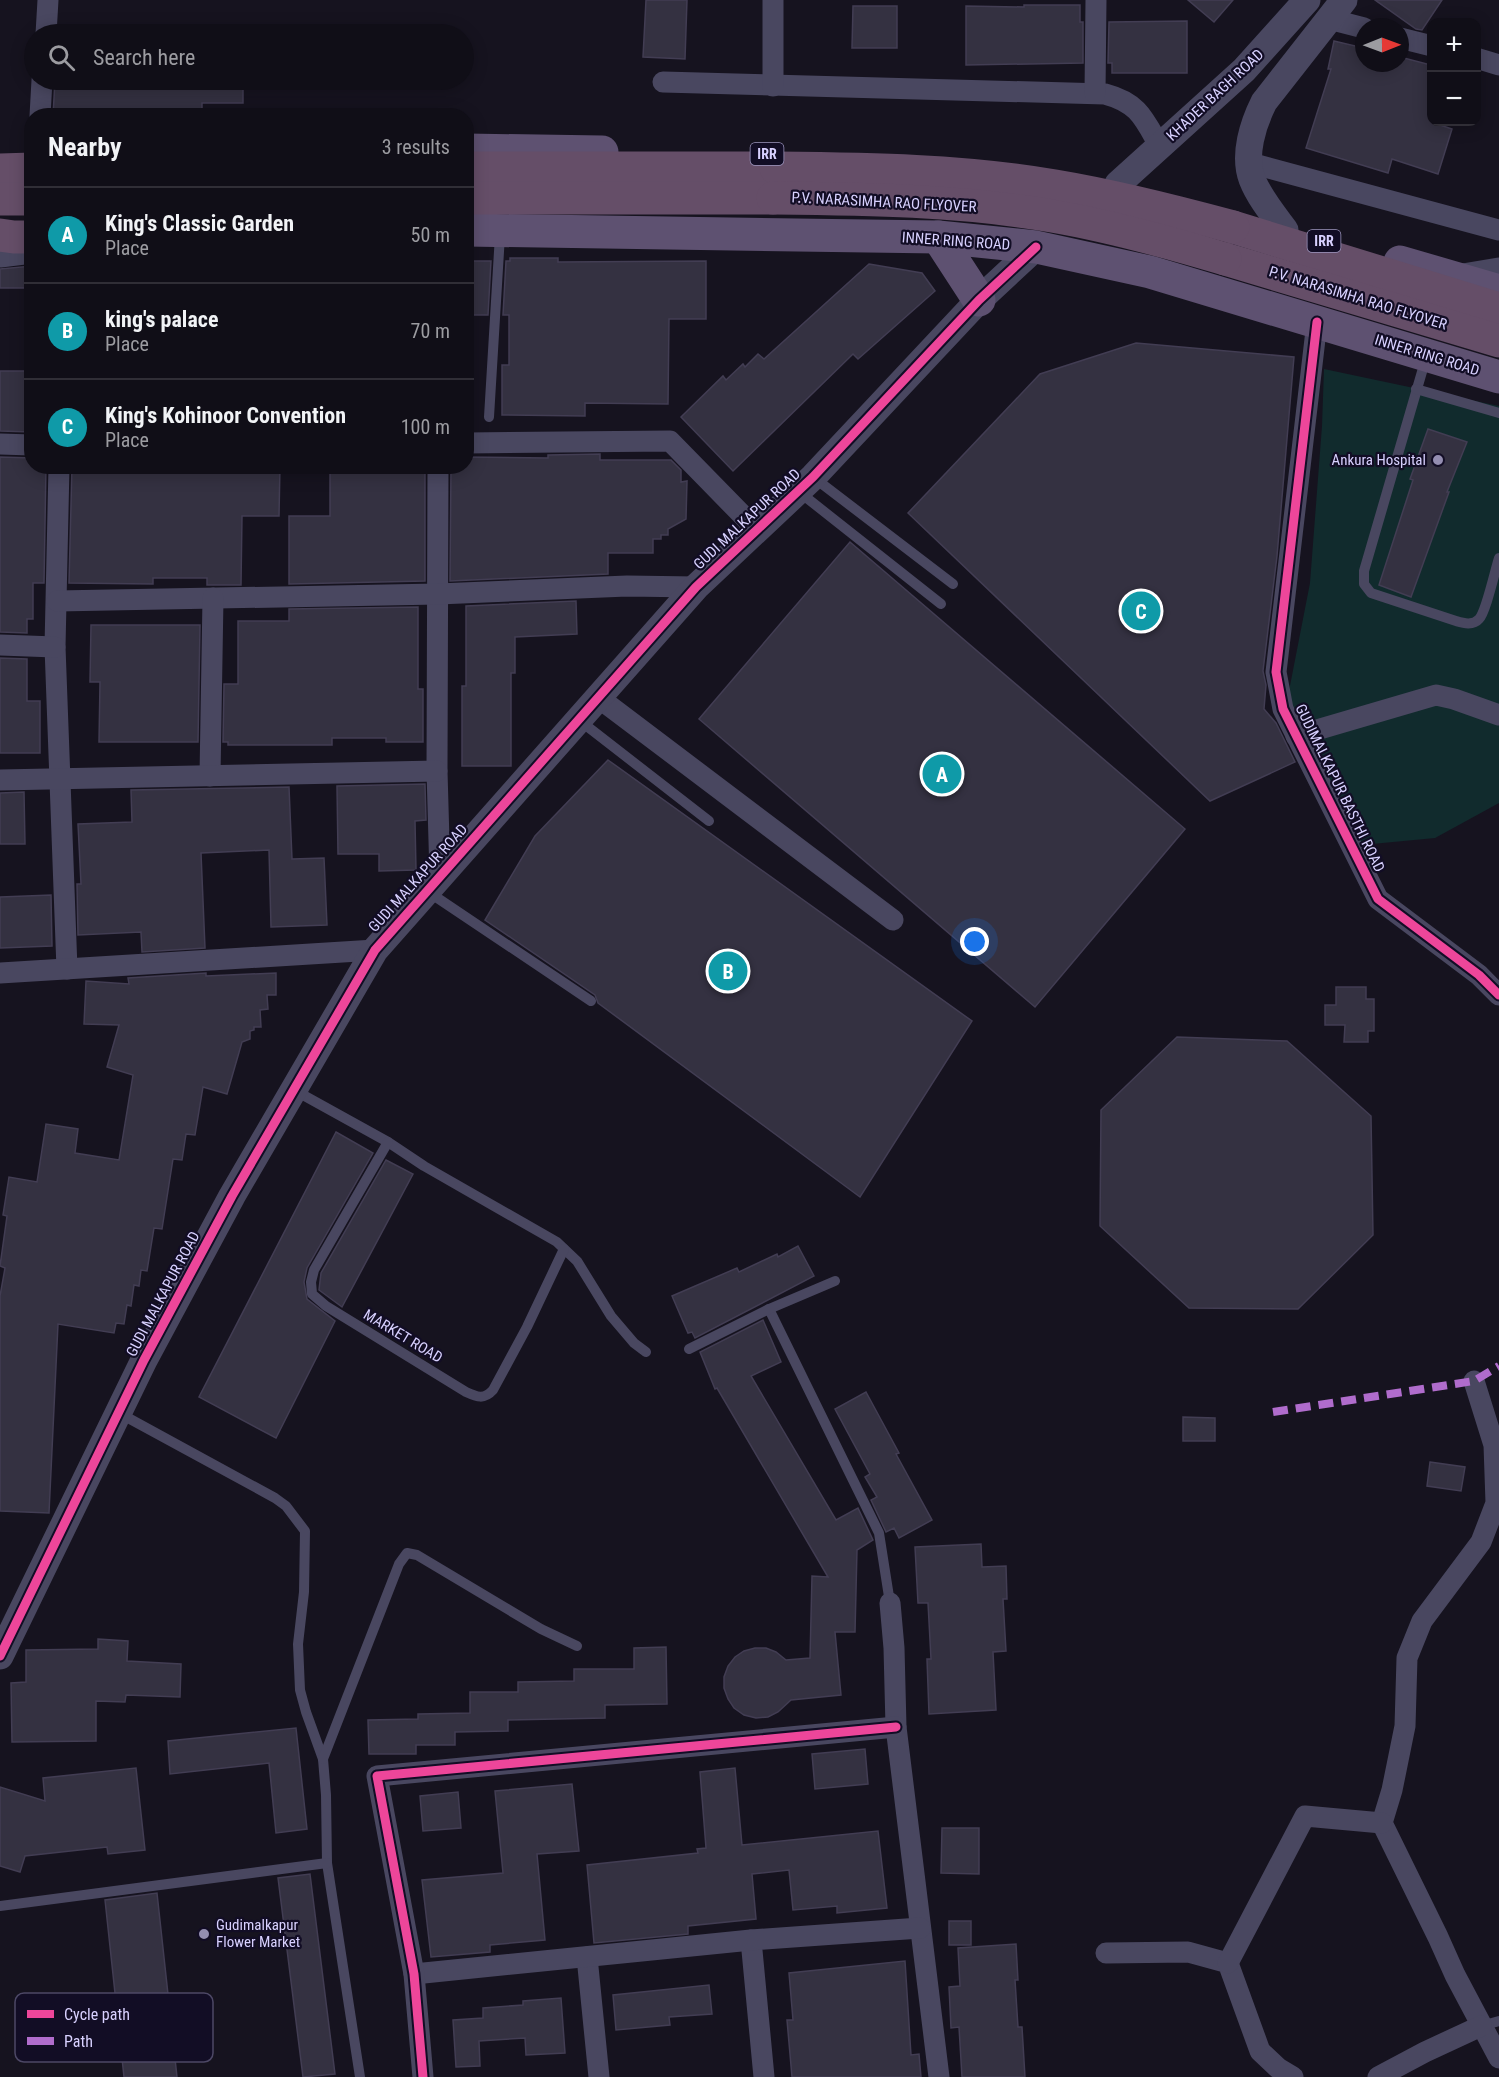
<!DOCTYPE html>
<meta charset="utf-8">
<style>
body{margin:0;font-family:"Roboto Condensed",sans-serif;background:#191720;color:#f1f3f6}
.controls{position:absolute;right:18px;top:18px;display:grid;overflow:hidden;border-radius:12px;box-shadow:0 3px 15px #0003}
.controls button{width:54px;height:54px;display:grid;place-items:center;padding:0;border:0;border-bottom:2px solid #302e36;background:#100e17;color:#f1f3f6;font:30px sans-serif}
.compass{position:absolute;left:1355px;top:18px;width:54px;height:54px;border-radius:50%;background:#100e17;box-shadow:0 3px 15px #0003;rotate:89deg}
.you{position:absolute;left:975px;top:942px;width:21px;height:21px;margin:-15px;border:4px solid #fff;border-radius:50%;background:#1a73e8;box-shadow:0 0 0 9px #1a73e833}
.badge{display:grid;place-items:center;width:39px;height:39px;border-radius:50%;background:#d93025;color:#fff;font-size:20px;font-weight:700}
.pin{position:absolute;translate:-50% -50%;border:3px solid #fff;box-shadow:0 2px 6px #0006}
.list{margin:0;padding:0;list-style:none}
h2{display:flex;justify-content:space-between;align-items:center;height:78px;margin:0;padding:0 24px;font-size:26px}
h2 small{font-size:20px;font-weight:400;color:#9c9ca1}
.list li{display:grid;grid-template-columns:39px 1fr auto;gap:18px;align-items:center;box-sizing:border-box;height:96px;padding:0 24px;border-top:2px solid #302e36}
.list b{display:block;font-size:22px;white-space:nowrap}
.list p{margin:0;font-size:20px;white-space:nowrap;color:#9c9ca1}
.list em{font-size:20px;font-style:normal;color:#9c9ca1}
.icon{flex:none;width:33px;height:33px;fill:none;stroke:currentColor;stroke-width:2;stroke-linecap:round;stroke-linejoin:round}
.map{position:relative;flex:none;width:1499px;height:2077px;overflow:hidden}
.search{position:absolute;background:#100e17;box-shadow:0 3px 15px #0003;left:24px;top:24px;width:450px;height:66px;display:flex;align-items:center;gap:15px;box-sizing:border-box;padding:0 21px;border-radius:33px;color:#9c9ca1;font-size:22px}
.panel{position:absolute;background:#100e17;box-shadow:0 3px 15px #0003;left:24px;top:108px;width:450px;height:366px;border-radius:24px}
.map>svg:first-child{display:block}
.green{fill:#112b2d}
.building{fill:#343141;stroke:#423d53;stroke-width:1.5}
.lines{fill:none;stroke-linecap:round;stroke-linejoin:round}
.service{stroke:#494760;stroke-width:10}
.minor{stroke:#494760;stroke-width:21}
.tertiary{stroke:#494760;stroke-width:27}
.primary{stroke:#5e5171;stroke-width:33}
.motorway{stroke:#654e68;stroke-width:33}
.motorway-bridge{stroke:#654e68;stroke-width:33}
.quiet{stroke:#b06ccc;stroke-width:8;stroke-dasharray:15 8;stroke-linecap:butt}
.cycleway-casing{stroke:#120d25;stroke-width:13}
.cycleway{stroke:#ed469a;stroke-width:9}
.poi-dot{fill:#948eb1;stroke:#120d25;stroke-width:2}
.labels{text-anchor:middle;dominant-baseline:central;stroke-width:4.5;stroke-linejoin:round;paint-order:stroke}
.shield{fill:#120d25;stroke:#9d96be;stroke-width:1.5}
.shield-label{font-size:14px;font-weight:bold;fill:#d8d1ff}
.street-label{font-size:15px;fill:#d8d1ff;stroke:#120d25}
.poi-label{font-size:15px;fill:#d8d1ff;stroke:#120d25;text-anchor:end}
.key{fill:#120d25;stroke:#4d4866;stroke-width:1.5}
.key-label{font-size:16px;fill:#d8d1ff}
</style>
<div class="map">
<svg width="1499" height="2077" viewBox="0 0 1499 2077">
<rect width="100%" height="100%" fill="#16131f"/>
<polygon class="green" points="1324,369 1499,406 1499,803 1435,838 1351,846 1288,696 1310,583 1322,426"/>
<g class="building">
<polygon points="646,0 687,0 685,59 643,57"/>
<polygon points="1188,0 1233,0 1214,22"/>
<polygon points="1375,0 1442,0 1422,30 1416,29"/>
<polygon points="1024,5 1080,5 1080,22 1083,22 1083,63 966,65 966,6 1024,7"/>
<polygon points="853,6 897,6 897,48 852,48"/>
<polygon points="1187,21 1187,73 1112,73 1112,63 1108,63 1109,22"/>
<polygon points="1334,41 1364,48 1364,63 1400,63 1400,57 1431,65 1431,122 1452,129 1438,174 1392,159 1388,173 1306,148 1331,69 1328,69"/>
<polygon points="55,80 243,80 243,103 202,103 202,111 164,111 164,116 53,116"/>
<polygon points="510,258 558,258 558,262 706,261 706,319 669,319 668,404 585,403 585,416 502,415 502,365 509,365 509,315 503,315 506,261 510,261"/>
<polygon points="466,261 491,261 488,315 466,315"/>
<polygon points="869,264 922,273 935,291 858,359 853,354 733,471 681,417 723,376 726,380 743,364 745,367 758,354 764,359"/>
<polygon points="32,266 32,288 0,288 0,269"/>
<polygon points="1136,343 1294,357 1277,556 1263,671 1266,685 1264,709 1276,723 1295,762 1210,801 908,513 1040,374"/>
<polygon points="0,371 32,371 32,432 0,431"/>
<polygon points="1428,429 1467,442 1447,492 1449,492 1411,597 1379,585 1413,480 1410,479"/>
<polygon points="600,454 600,460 671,460 681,470 681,482 687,481 686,519 668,529 668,535 661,535 661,539 653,539 653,553 608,553 608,574 450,581 451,466 466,466 466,457 548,458 548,455"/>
<polygon points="0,457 32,458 32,466 46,466 44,583 33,583 33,619 27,619 27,633 0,632"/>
<polygon points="72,466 280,466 279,516 242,516 241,585 207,585 207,578 153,578 153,584 69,583"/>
<polygon points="330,466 425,466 425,581 289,584 289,516 330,516"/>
<polygon points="850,542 1185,829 1035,1007 699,719"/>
<polygon points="576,601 577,634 515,637 515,673 511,673 511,766 462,766 462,686 466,686 466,606"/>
<polygon points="418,607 418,689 423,689 423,742 386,742 386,738 332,738 332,745 228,745 228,742 223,742 224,684 238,684 238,621 289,621 289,609"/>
<polygon points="91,625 200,625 198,742 99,742 100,682 90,682"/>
<polygon points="0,658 27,659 27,701 40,701 40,753 0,753"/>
<polygon points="608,760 972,1021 860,1197 598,1003 595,995 485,920 535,836"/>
<polygon points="425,784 426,820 415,821 416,870 379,871 379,854 338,854 337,786"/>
<polygon points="289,787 292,859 324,858 327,925 271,927 269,850 201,853 205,948 142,952 141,932 78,935 77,884 81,884 78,824 132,822 131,790"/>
<polygon points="24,792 25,844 0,844 0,793"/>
<polygon points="51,895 52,946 0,948 0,897"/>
<polygon points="206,973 206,976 276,973 276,995 267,995 268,1009 260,1010 261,1027 254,1027 254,1030 250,1031 250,1039 242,1042 227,1094 203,1087 195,1135 186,1134 182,1160 173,1159 162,1229 154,1228 147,1271 141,1270 139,1286 134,1285 131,1306 127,1305 124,1324 116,1323 114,1333 58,1324 49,1513 0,1511 0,1296 5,1268 0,1266 7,1216 3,1215 9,1177 37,1182 46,1124 78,1129 75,1153 119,1160 133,1075 107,1067 119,1025 84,1024 86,981 129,984 128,978"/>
<polygon points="1336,987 1366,987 1366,999 1374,999 1374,1031 1368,1031 1368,1042 1344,1042 1345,1025 1325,1025 1325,1005 1336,1005"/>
<polygon points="1177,1037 1287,1041 1371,1116 1373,1235 1298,1309 1189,1308 1100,1226 1101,1110"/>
<polygon points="336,1132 373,1153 307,1268 304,1282 307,1299 335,1321 276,1438 199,1397"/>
<polygon points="386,1160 413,1174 342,1307 319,1290 321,1273"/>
<polygon points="798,1246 814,1276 695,1338 692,1332 688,1333 672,1296 737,1268 739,1272 777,1254 778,1257"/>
<polygon points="763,1320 781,1362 751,1376 836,1520 858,1508 873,1540 857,1550 855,1632 835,1632 841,1695 791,1700 778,1712 768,1717 756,1718 744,1715 734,1708 728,1699 724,1688 724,1677 728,1666 735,1657 744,1651 755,1648 766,1648 776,1652 786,1660 810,1658 812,1576 828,1577 717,1388 715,1389 700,1352"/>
<polygon points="866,1392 899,1453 896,1454 932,1520 899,1538 894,1528 886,1532 871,1500 877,1497 865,1477 870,1474 835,1409"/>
<polygon points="1183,1417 1215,1418 1215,1441 1183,1441"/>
<polygon points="1430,1462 1465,1467 1461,1491 1427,1486"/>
<polygon points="981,1544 982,1567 1006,1566 1007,1599 1003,1599 1006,1651 993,1652 996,1710 929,1714 927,1659 931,1659 928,1603 918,1603 915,1547"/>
<polygon points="98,1639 128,1641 127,1661 181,1664 180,1697 126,1695 125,1702 96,1701 96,1741 12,1742 11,1683 26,1682 26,1650 98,1649"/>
<polygon points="666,1647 667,1704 605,1705 605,1718 508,1720 508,1731 455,1732 455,1745 416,1745 416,1754 369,1754 368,1720 418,1719 418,1714 470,1713 470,1692 518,1692 518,1682 574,1681 574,1669 634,1669 634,1648"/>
<polygon points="296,1728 307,1829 276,1833 269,1763 170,1774 168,1741"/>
<polygon points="865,1749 868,1784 815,1789 812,1754"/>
<polygon points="136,1768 145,1850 108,1854 107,1847 25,1856 20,1872 0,1866 0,1787 45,1801 43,1778"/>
<polygon points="735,1768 742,1845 878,1831 887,1908 837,1913 837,1906 793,1910 789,1870 752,1874 756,1919 688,1926 688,1934 594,1943 587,1865 698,1853 697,1849 706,1848 700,1772"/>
<polygon points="572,1784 579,1851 537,1854 545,1940 490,1945 490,1952 431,1957 422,1880 503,1873 495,1791"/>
<polygon points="458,1792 461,1828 423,1831 420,1796"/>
<polygon points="942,1828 979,1828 979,1874 941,1873"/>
<polygon points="310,1874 335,2074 303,2077 278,1878"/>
<polygon points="157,1893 177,2077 124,2077 105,1900"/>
<rect x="949" y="1921" width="22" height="24"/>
<polygon points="1016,1944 1018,1980 1015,1980 1018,2027 1022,2027 1025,2077 962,2077 959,2027 951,2028 949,1987 960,1986 958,1948"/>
<polygon points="905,1961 911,2055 919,2054 921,2077 792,2077 787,2020 793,2020 789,1973"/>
<polygon points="709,1985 712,2014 669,2017 670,2025 616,2030 613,1995"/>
<polygon points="561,1998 565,2053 526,2055 525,2038 479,2041 480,2066 456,2067 453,2020 483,2018 483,2008 523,2005 523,2001"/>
</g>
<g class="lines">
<g class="service">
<path d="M1426,358L1364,571V584L1371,593L1456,621C1463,623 1473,626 1479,619C1486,612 1495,570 1499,558"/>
<polyline points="1416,389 1499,413"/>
<polyline points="489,417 500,235"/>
<polyline points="813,477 953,584"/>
<polyline points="798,491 941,604"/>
<polyline points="579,720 709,821"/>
<polyline points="427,891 591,1001"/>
<polyline points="294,1090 388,1142 424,1166 557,1242 577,1261 611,1316 634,1343 646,1352"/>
<path d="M388,1142L314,1270L311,1282L312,1294L326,1306L466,1392C477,1397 484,1400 493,1390L527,1327L564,1249"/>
<polyline points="769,1309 879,1533 890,1603"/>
<polyline points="689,1349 769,1309 835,1281"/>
<polyline points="119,1413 275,1498 286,1506 305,1531 304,1592 298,1644 300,1690 306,1712 323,1759 326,1795 327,1863 360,2077"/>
<polyline points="323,1759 399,1564 407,1553 417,1555 541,1629 577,1646"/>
<polyline points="0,1906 327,1863"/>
<polyline points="1481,2026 1499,2021"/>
</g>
<g class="minor">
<polyline points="1329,19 1364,28"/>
<polyline points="46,34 48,0"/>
<polyline points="1400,38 1432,46"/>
<polyline points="1476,58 1499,65"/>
<path d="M663,82L1105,94C1139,103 1144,119 1160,147"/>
<polyline points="773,86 773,0"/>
<polyline points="1095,93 1096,0"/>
<polyline points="40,116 42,80"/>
<polyline points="1250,163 1499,230"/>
<polyline points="1317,322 1276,672 1283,709 1378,899 1479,975 1499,995"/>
<polyline points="466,443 670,441 757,530"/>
<polyline points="0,444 32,445"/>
<polyline points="59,466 55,647 67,969"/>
<polyline points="438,466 437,771 440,876"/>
<polyline points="57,601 438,594 627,586 696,587"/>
<polyline points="0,645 55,647"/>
<polyline points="599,698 893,920"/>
<polyline points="1296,736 1436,695 1454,699 1499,715"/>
<polyline points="210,776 213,598"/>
<polyline points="0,780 437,771"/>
<polyline points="0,973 375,950"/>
<polyline points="1474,1381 1494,1445 1496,1503 1481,1542 1422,1621 1407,1658 1405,1726 1392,1790 1382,1823 1438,1937 1455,1975 1499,2058"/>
<polyline points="890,1603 894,1648 896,1727 939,2077"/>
<polyline points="751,1940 764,2077"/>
<polyline points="1106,1953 1188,1952 1228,1963 1260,2051 1278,2068 1293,2077"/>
<polyline points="587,1957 599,2077"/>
<polyline points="1228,1963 1305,1816 1382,1823"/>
<polyline points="414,1974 751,1940 920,1928"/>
<polyline points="423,2077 414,1974 377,1776 896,1727"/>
<polyline points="1378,2077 1425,2052 1481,2026"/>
</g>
<g class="tertiary">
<polyline points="1118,184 1244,70 1307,0"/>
<path d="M1285,230C1273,214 1259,197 1252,179C1243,155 1253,124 1264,102L1344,0"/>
<polyline points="0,254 32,250"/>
<polyline points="1457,278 1499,271"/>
<polyline points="0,1656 144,1360 232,1196 375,950 696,587 813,477 979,300 1036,247"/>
</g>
<g class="primary">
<polyline points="466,150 602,152"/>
<polyline points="466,230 938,237 1036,247 1150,272 1499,377"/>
<polyline points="938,237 979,300"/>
<polyline points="1400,262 1499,291"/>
</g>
<g class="motorway">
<polyline points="466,168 776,168"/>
<polyline points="0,170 32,169"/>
<polyline points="466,198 773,198"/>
<polyline points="0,199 32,199"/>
<polyline points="1233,227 1499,309"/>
<polyline points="0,235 14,237 32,237"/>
<polyline points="1225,259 1499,341"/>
</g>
<g class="motorway-bridge">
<path d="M776,168C869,169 963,170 1055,186C1115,196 1174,211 1233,227"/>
<path d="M773,198C866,199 960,200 1052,216C1111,226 1168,242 1225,259"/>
</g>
<polyline class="quiet" points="1273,1412 1474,1381 1499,1366"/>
<defs>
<g id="cycleway">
<polyline points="1317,322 1276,672 1283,709 1378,899 1479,975 1499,995"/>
<polyline points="0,1656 144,1360 232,1196 375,950 696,587 813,477 979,300 1036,247"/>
<polyline points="423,2077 414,1974 377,1776 896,1727"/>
</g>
</defs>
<use href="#cycleway" class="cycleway-casing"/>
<use href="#cycleway" class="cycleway"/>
</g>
<g class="poi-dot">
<circle cx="1438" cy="460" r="6"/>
<circle cx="204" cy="1934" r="6"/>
</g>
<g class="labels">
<g class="shield">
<rect x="750.5" y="143" width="33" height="22" rx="4.5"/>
<rect x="1307.5" y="230" width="33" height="22" rx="4.5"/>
</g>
<g class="shield-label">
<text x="767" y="154">IRR</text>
<text x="1324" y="241">IRR</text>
</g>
<g class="street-label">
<text transform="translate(1215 95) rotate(-43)">KHADER BAGH ROAD</text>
<text transform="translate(884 202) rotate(3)">P.V. NARASIMHA RAO FLYOVER</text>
<text transform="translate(956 241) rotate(4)">INNER RING ROAD</text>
<text transform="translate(1358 298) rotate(17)">P.V. NARASIMHA RAO FLYOVER</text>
<text transform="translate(1427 355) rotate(17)">INNER RING ROAD</text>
<text transform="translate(747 519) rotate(-43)">GUDI MALKAPUR ROAD</text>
<text transform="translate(1340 788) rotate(64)">GUDIMALKAPUR BASTHI ROAD</text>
<text transform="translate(418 878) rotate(-48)">GUDI MALKAPUR ROAD</text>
<text transform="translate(163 1294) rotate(-62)">GUDI MALKAPUR ROAD</text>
<text transform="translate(403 1336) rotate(31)">MARKET ROAD</text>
</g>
<g class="poi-label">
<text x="1426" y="460">Ankura Hospital</text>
<text x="216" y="1925" text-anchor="start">Gudimalkapur<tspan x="216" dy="17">Flower Market</tspan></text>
</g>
</g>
<rect x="15" y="1993" width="198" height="69" rx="9" class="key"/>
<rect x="27" y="2010" width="27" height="8" fill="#ed469a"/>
<rect x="27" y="2037" width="27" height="8" fill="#b06ccc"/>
<g class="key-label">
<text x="64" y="2020">Cycle path</text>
<text x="64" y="2047">Path</text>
</g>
</svg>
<div class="controls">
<button>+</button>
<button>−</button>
</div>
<svg class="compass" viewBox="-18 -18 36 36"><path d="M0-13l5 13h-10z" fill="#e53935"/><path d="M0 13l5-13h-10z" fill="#9c9ca1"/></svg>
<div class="you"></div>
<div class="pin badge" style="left:942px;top:774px;background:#0f9aa8">A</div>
<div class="pin badge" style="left:728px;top:971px;background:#0f9aa8">B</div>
<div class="pin badge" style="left:1141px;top:611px;background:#0f9aa8">C</div>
<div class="search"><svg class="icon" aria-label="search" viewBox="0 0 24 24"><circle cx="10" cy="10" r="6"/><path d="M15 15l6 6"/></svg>Search here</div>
<section class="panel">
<h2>Nearby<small>3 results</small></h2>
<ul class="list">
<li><span class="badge" style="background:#0f9aa8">A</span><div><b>King's Classic Garden</b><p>Place</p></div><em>50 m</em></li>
<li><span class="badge" style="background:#0f9aa8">B</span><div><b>king's palace</b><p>Place</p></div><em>70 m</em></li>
<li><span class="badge" style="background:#0f9aa8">C</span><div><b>King's Kohinoor Convention</b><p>Place</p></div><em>100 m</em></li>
</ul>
</section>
</div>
